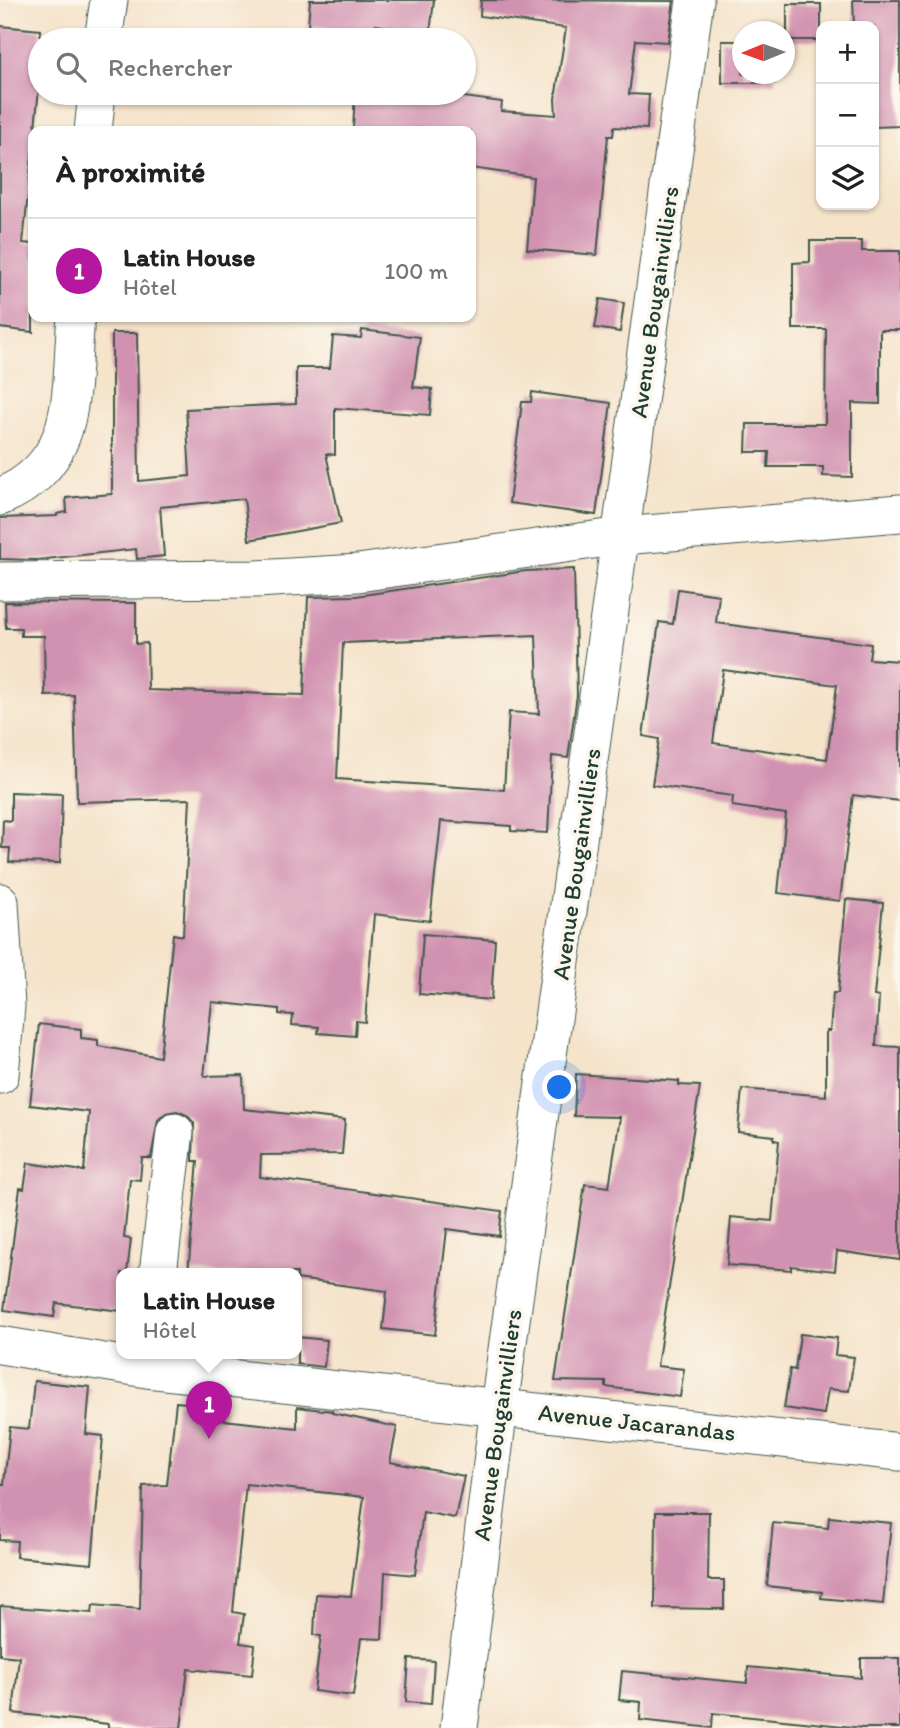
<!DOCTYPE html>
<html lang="fr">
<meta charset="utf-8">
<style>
body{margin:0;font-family:Itim,sans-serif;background:#f2f2f2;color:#222}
.controls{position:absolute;right:21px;top:21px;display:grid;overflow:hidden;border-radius:14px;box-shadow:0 2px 5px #0004}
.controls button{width:63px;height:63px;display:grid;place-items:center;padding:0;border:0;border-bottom:2px solid #e0e0e0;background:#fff;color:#222;font:35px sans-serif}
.compass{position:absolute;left:732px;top:21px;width:63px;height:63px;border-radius:50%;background:#fff;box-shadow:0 2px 5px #0004;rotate:269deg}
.you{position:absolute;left:560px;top:1088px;width:24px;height:24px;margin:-18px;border:5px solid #fff;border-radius:50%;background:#1a73e8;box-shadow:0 0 0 10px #1a73e833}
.badge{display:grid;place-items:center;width:46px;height:46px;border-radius:50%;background:#b5179e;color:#fff;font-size:23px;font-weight:700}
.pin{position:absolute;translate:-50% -58px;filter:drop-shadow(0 2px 4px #0008)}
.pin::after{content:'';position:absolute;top:37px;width:24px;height:21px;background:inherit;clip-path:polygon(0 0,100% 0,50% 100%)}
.popup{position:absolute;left:116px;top:1268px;width:186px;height:91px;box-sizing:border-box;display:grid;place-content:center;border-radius:14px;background:#fff;filter:drop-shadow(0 2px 5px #0005);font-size:23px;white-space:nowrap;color:#767676}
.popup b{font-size:26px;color:#222}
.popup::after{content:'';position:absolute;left:50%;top:100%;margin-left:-14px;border:14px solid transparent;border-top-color:#fff}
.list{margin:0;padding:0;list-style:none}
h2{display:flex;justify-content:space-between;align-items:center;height:91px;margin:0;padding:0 28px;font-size:30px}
h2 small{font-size:23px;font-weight:400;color:#767676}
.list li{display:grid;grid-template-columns:46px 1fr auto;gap:21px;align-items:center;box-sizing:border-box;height:105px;padding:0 28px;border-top:2px solid #e0e0e0}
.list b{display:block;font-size:26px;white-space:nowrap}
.list p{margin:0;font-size:23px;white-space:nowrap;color:#767676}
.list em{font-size:23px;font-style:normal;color:#767676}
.icon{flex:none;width:38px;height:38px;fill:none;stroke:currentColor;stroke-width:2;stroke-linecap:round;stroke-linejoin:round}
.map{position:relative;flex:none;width:900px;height:1728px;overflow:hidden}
.search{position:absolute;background:#fff;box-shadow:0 2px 5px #0004;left:28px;top:28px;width:448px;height:77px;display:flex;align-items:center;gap:18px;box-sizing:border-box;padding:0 24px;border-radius:38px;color:#767676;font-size:26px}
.panel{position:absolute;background:#fff;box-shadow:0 2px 5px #0004;left:28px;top:126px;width:448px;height:196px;border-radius:14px}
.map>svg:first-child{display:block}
.building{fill:#d191b0;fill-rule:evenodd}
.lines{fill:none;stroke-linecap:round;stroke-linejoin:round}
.street-casing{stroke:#3f564a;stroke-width:39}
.street{stroke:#fff;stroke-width:37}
.labels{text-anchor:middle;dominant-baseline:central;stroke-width:7;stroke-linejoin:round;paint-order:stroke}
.street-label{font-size:24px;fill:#1f3d34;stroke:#fbf7ec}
</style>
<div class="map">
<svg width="900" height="1728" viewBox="0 0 900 1728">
<rect width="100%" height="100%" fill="#fbf7ec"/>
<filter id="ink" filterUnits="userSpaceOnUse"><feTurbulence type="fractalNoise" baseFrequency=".0143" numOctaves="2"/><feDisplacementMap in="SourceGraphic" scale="14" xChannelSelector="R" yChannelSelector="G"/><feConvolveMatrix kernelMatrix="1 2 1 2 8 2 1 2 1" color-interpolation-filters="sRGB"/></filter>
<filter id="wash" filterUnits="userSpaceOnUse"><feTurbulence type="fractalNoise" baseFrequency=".00686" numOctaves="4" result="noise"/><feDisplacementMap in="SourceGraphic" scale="28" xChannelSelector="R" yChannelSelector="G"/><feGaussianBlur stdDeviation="1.57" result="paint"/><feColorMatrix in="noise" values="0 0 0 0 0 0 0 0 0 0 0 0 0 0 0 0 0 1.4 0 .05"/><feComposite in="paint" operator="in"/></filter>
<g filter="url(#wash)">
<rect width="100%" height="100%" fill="#f5e3ca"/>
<g id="blocks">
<g class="building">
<polygon points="310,0 434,0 430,33 375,25 374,40 335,40 335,28 308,26"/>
<polygon points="481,0 674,1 668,42 636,40 629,94 649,95 647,129 614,127 613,136 608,136 597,255 527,249 533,177 471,168 471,131 353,130 355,93 434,93 502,102 501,111 556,115 555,99 566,28 480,16"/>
<polygon points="853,0 900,0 900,126 874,127 874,26 854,26"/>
<rect x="787" y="4" width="34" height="36"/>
<polygon points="0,26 40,30 40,79 23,243 33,244 33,332 0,328"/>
<polygon points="722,41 743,41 743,74 775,74 775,83 722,83"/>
<polygon points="810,241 862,241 862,251 900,251 900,330 880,330 880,404 852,403 852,477 823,476 823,467 768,467 769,452 746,452 747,424 825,424 826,329 793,329 793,263 810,262"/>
<polygon points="600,299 624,303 620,332 595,328"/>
<polygon points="362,330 420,337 413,387 432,389 430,415 335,408 335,455 326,454 341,523 249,540 244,499 160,507 164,556 137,559 136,549 37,560 0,559 0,518 57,516 57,514 67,512 66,498 112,494 112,333 137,333 139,481 190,476 186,409 296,404 296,368 330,368 333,336 361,338"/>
<polygon points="532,392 611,403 596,515 509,503 522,402 531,402"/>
<path d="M574,569L577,695L568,758L552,756L548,833L511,831V826L441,821L430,921L374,914L365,1022L356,1021L355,1036L318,1033L319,1027L292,1025L293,1015L279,1014V1009L212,1002L204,1076L243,1075L244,1109L345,1120L342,1154L261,1155L260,1177L502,1211L499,1236L447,1229L435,1335L383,1329L387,1291L297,1279V1273H188L198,1161H193L194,1123L187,1115L177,1111L166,1113L158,1120L151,1158H142L140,1180L130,1179L124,1238L131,1239L127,1273H122V1311L56,1303L54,1317L4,1310L20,1188L24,1189L28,1163L84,1171L89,1112L30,1105L39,1024L81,1029V1038L98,1040V1046L160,1057L173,934L183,936L190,799L77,802L74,695L45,696L44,636H21V628H6L5,602L136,603V644L147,643L148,690L304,695L308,597L356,596L526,571ZM536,635L539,714L509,712L504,790L337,779L343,643Z"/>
<path d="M678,589L719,595L716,623L871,644L869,659L900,661V801L853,795L840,901L778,893L786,814L732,806L733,796L652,785L659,739L643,736L659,622L673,624ZM723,670L837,685L827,759L713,743Z"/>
<polygon points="11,792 62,794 60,863 9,862 10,848 2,848 3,820 11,821"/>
<polygon points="846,899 883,903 874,996 879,997 876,1046 900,1047 900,1260 837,1251 835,1271 791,1266 791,1270 727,1265 731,1217 772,1221 779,1141 774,1140 774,1136 738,1132 742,1089 826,1096 826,1031 830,1031 833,993 838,993"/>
<polygon points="423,934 495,940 491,1000 419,994"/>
<polygon points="576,1074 679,1081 679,1085 700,1086 657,1366 684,1369 680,1397 606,1387 606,1382 555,1381 585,1184 609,1187 620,1117 574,1116"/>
<polygon points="800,1334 837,1338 835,1355 854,1357 849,1391 828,1389 824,1414 784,1408 790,1369 795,1370"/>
<polygon points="297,1337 327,1340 324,1367 297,1364"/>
<polygon points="34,1381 90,1387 86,1434 103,1436 92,1564 16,1557 17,1541 0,1540 0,1484 4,1484 10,1427 29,1429"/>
<polygon points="176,1402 225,1407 224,1420 297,1428 297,1407 332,1411 332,1413 397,1427 390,1462 464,1476 455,1518 423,1512 415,1575 385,1572 382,1639 361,1638 353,1696 314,1691 321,1636 314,1635 316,1594 351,1596 364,1497 246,1484 233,1612 244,1614 240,1643 255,1645 252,1675 188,1669 181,1728 108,1728 108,1724 13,1713 19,1657 0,1655 0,1606 92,1613 93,1605 140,1609 143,1486 167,1485"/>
<polygon points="656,1512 709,1512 708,1580 724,1580 724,1609 655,1608"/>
<polygon points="829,1517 891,1523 883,1604 821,1598 822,1592 767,1586 773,1523 828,1528"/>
<polygon points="861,1658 900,1658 900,1728 863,1728 713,1713 712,1728 640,1720 641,1702 619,1700 622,1671 747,1683 748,1667 861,1678"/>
<polygon points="409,1659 434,1661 431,1704 406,1702"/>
</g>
</g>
</g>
<g filter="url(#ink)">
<use href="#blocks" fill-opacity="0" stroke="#3f564a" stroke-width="2"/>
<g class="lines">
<defs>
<g id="street">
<polyline points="103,40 109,0"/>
<polyline points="93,131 97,93"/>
<path d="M0,497C81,463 69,391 76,317"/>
<polyline points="0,581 256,579 358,573 622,536 900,513"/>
<polyline points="0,902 6,1006 0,1075"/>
<polyline points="158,1273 175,1132"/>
<polyline points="0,1345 147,1369 900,1452"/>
<polyline points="459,1728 499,1407 695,0"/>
</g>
</defs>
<use href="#street" class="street-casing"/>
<use href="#street" class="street"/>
</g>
</g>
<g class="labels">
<g class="street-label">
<text transform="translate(654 302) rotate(-82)">Avenue Bougainvilliers</text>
<text transform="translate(576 864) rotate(-82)">Avenue Bougainvilliers</text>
<text transform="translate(637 1422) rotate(6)">Avenue Jacarandas</text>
<text transform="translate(497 1425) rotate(-82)">Avenue Bougainvilliers</text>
</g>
</g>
</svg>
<div class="controls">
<button>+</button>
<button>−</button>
<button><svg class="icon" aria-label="layers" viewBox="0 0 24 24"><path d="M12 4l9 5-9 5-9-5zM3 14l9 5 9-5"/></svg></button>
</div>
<svg class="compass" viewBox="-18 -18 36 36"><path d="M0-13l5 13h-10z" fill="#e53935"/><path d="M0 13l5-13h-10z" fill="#767676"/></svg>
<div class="you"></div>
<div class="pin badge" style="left:209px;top:1439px">1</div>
<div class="popup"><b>Latin House</b>Hôtel</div>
<div class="search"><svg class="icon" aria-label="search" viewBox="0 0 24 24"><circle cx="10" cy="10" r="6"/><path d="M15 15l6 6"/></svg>Rechercher</div>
<section class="panel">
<h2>À proximité<small></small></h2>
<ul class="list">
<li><span class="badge">1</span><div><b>Latin House</b><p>Hôtel</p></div><em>100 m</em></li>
</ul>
</section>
</div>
